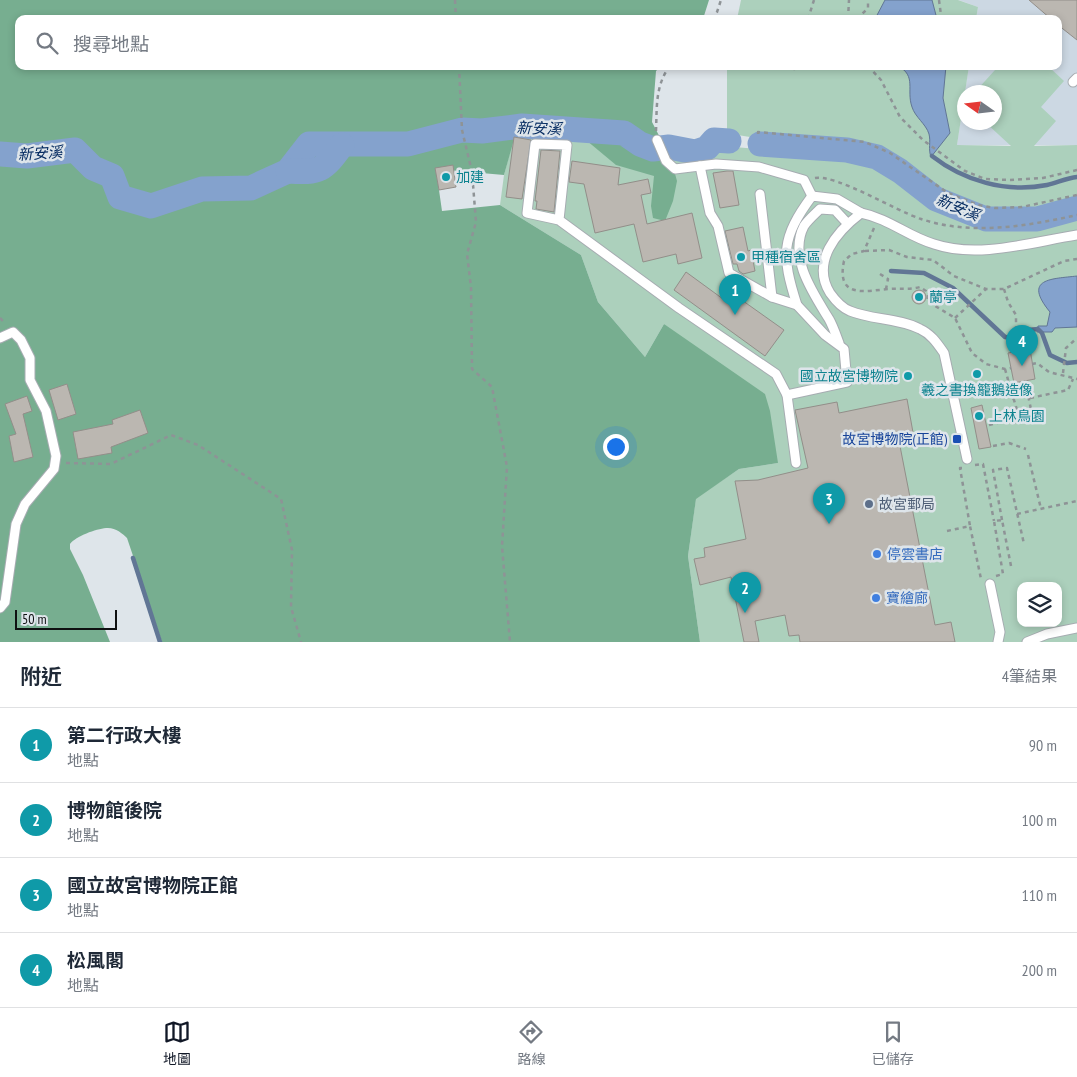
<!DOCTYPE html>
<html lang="zh-TW">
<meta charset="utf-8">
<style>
body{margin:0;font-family:"PT Sans Narrow","Noto Sans TC",sans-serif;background:#f6f6f7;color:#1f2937}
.controls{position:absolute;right:15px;bottom:15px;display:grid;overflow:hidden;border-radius:10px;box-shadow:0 2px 8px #0003}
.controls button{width:45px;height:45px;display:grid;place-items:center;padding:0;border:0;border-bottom:1px solid #e0e1e3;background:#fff;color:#1f2937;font:25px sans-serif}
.compass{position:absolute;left:957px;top:85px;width:45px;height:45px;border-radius:50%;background:#fff;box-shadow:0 2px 8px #0003;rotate:284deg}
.scale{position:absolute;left:15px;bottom:12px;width:102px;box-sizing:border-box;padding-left:5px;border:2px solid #0f1112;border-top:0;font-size:14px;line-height:18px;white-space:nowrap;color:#0f1112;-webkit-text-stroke:4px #dee5ea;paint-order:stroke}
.you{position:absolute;left:615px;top:446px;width:18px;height:18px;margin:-12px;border:4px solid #fff;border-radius:50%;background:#1a73e8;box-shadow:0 0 0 8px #1a73e833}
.badge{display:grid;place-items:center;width:32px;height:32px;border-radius:50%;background:#111827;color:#fff;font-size:16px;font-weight:700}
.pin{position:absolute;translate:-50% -41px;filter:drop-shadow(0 1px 2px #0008)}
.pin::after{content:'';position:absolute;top:26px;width:18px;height:15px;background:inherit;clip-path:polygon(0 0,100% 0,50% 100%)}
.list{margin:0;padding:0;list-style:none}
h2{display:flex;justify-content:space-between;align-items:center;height:65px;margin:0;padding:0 20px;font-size:21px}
h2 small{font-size:16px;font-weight:400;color:#747a83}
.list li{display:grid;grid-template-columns:32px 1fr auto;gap:15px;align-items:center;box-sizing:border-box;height:75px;padding:0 20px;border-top:1px solid #e0e1e3}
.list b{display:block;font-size:19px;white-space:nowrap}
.list p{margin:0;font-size:16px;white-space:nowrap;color:#747a83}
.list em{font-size:16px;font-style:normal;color:#747a83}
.icon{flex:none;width:28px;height:28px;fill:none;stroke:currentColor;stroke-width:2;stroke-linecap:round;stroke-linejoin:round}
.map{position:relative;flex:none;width:1077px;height:642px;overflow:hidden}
.search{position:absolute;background:#fff;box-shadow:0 2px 8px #0003;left:15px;right:15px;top:15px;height:55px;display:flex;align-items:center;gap:12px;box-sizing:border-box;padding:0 18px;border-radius:10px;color:#747a83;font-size:19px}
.sheet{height:365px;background:#fff}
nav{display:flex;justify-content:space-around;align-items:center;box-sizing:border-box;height:70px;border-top:1px solid #e0e1e3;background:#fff;font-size:14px;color:#747a83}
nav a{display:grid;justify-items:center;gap:2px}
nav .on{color:#111827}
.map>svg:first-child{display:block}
.built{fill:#ccd8e3}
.green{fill:#acd0bc;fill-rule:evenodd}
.forest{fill:#77ae90}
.water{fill:#84a2cd;stroke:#617695}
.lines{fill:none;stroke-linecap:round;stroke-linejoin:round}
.stream{stroke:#617695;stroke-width:4.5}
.river{stroke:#84a2cd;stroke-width:25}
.building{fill:#bbb7b1;stroke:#928e89}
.service-casing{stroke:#a6acb1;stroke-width:11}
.path{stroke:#8e9396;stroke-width:2.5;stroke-dasharray:4 4;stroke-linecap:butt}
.service{stroke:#fff;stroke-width:9}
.culture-dot{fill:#0f9aa8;stroke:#dee5ea;stroke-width:2}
.transit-dot{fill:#1a4fb4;stroke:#dee5ea;stroke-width:2}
.service-dot{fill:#5c6f8a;stroke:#dee5ea;stroke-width:2}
.shop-dot{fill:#3f7fe0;stroke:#dee5ea;stroke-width:2}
.labels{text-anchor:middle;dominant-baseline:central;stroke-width:5;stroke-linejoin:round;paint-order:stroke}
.culture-label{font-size:14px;fill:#0d838f;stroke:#dee5ea;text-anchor:start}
.transit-label{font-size:14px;fill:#164399;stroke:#dee5ea;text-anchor:end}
.service-label{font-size:14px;fill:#4e5e75;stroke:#dee5ea;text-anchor:start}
.shop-label{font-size:14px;fill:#366cbe;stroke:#dee5ea;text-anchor:start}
.water-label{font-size:15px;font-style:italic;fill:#072d62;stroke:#dee5ea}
</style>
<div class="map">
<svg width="1077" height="642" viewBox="0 0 1077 642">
<rect width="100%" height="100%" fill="#dee5ea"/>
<polygon class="built" points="959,0 1077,0 1077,145 957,145 964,97 964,122 994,122 994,92 965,92 969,66 1058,66 1058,19 976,19 978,7"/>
<g class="green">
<polygon points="741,0 958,0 978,7 976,19 737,19"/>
<path d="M727,66H969L957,145L1011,146L986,123L994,122V92H975L995,70L991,66H1048L1064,81L1041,107L1056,121L1034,146L1077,145V198C1020,214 980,220 928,186C913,176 898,158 882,153C844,141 814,144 776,140C760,139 743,136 727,133Z"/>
<path d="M516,129L580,135L673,157L708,158L722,146L839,156L872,164L928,204L976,224L1049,217L1077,211V642H700L688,556L696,498L739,469L778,463L664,324L645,357L598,302L581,255L500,205L504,175ZM1021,586H1058V623H1021Z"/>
</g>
<path class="forest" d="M0,0H709L703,19H19V66H661L656,71L652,122L671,159L677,181L673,201L665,221L653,218L651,206L654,176L616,165L580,135L517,129L504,175L436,169L442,211L500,205L581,255L598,302L645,357L664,324L765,394L770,411L778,463L739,469L696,499L688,556L700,642H162L127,538C122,533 115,527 106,528C96,529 76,536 70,544V549L83,575L110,642H0Z"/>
<g class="water">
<polygon points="885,0 932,0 937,19 875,19"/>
<path d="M898,66H946L943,98L950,133L931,157C928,149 931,142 929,134C926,124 915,117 912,107C906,90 917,76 898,66Z"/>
<path d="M1077,276V327L1055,328L1052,332H1037L1038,326H1047L1050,312C1022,278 1052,279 1077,276Z"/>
</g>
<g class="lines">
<g class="stream">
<path d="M932,156C964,181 1006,193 1047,185C1057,183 1066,178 1077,177"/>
<path d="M891,271L924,273L953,288L1005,337C1014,339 1022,339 1028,330L1038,329L1042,333L1050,355L1067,363L1077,362"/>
<polyline points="133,558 160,642"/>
</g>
<g class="river">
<polyline points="760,144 847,150 877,157 900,171 936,199 986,219 1037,219 1077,208"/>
<polyline points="0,154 27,156 75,150 93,168 112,176 120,197 151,206 202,189 251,188 288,171 309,144 408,144 462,130 482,131 522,126 624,133 640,144 653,149 669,147 695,152 707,148 714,140 729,141"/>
<path d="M288,171C320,173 323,171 342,145"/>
</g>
</g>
<g class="building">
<polygon points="1029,0 1077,0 1077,40 1058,25 1058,19 1051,19"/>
<polygon points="514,137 531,140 522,199 506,197"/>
<polygon points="541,150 560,151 554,212 536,209 537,201 535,201"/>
<polygon points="572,161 620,168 618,185 648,179 651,193 641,195 647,224 692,213 702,258 678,264 676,254 643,262 634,224 595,233 584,184 569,182"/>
<polygon points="453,165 456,187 439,190 435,168"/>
<polygon points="727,171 733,171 739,205 720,208 713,173"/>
<polygon points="743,227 748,251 751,250 755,271 743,274 739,271 737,264 733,264 725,231"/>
<polygon points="686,272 723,299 729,291 784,330 765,356 674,290"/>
<circle cx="919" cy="297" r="7"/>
<polygon points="1030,349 1035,379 1014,383 1008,353"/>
<polygon points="67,384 76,414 58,420 49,390"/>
<polygon points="27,396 32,411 23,414 33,457 14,462 9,436 16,434 5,404"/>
<polygon points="907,399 914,438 899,441 935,625 951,622 955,642 800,642 799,635 789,636 785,615 755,621 759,642 744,642 731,577 700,585 694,559 705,557 704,548 746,539 735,481 758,480 808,468 795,410 837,402 839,413"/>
<polygon points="982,405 991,447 979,449 971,408"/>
<polygon points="140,410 148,433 111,447 112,453 78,459 73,432 113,424 112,420"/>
</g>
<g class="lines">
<defs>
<g id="service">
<polyline points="1073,82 1077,78"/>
<polyline points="657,140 666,161 675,169 716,164 759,167 804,180 812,196"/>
<polyline points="700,166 710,213 718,226 729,273 772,297 797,305 825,335 844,349 847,382 787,395 796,463"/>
<polyline points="760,194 772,297"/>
<polyline points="559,220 527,213 535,144 567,145 559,220 679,308 776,374 787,395"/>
<path d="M797,305C781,255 781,238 812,196L837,199L861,213"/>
<polyline points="0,338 13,332 21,340 30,358 30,380 46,411 56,456 54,469 25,504 16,524 5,602 0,608"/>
<path d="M839,343C836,335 833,326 829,319C813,293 788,257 804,226C808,220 815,214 820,209L835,210L847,223"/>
<path d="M967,459L944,353C937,343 931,334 920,329C899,318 872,320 850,311C842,308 835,300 830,293C811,262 836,232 861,213C890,219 907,236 934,244C978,259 1032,242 1077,235"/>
<polyline points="990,584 1000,632 998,642"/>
<polyline points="1027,642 1047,634 1077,628"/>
</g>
</defs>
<use href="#service" class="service-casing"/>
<g class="path">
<polyline points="455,0 456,19"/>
<polyline points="939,0 941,15"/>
<polyline points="712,19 717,12 721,0"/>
<polyline points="808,19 814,0"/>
<polyline points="848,19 849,0"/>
<polyline points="857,19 868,8 868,0"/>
<polyline points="459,66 462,130 472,172 476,222 467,254 471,287 472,369 492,387 507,467 502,546 510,642"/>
<polyline points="794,66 794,69 805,66"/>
<polyline points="820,66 821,68"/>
<polyline points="868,66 881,80 900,117 923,140 965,171 985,179 1010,180 1043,178 1077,170"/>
<path d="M656,131C657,108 655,85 670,66"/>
<polyline points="758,134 758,132 865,142 890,153 948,193 978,205 995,208 1022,207 1077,195"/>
<path d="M815,178C836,174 896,211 921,219C972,236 1027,226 1077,215"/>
<path d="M874,228L864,251L852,254L844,261C836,299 865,291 889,289C900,288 910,290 920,287L926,291L928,296L927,301L955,318L972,353L986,364L1005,369L1011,368"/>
<polyline points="865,251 889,250 907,257 933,260 954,276 986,289 1004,289 1064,261 1077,259"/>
<polyline points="880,274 888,279 886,289"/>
<polyline points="1004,289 1008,302 1016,315 1016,332 1020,351"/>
<polyline points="0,318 5,323"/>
<polyline points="955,318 986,289"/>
<polyline points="1032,364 1037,363 1049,372 1077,379"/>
<polyline points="1005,369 1010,387 1009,394 1014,400 1019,417 1025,419"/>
<polyline points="1063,373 1066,348 1077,338"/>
<polyline points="1025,381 1032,414"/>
<polyline points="1030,398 1068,390 1073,379"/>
<polyline points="989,425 1005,421 1014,423 1022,418"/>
<polyline points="993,446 1009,443 1026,449"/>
<polyline points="1028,455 1041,509"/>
<polyline points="66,463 111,464 171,435 198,445 281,499 292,550 291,607 301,642"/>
<polyline points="975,465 983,464 994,521"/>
<polyline points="962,468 960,468 970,526"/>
<polyline points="1017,514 1077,501"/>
<polyline points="1002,520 993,470 1007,468 1024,544"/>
<polyline points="947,531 970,526 981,579"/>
<polyline points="996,576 1003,574 994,521 1002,520 1011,566"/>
</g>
<use href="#service" class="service"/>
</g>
<g class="culture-dot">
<circle cx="446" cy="177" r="5"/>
<circle cx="741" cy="257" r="5"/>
<circle cx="919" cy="297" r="5"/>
<circle cx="977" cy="374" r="5"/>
<circle cx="908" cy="376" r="5"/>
<circle cx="979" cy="416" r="5"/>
</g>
<rect class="transit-dot" x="952" y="434" width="10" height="10" rx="2.5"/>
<circle class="service-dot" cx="869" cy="504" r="5"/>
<g class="shop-dot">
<circle cx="877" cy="554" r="5"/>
<circle cx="876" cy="598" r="5"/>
</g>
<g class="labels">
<g class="culture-label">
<text x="456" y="177">加建</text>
<text x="751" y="257">甲種宿舍區</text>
<text x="929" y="297">蘭亭</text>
<text x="898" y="376" text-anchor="end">國立故宮博物院</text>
<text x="977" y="390" text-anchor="middle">羲之書換籠鵝造像</text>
<text x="989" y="416">上林鳥園</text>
</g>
<g class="transit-label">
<text x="947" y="439">故宮博物院(正館)</text>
</g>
<g class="service-label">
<text x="879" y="504">故宮郵局</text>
</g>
<g class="shop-label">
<text x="887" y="554">停雲書店</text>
<text x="886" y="598">寶繪廊</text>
</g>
<g class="water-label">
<text transform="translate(539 128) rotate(2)">新安溪</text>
<text transform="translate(40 153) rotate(-4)">新安溪</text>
<text transform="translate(958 207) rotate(23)">新安溪</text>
</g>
</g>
</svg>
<div class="controls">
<button><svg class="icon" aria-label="layers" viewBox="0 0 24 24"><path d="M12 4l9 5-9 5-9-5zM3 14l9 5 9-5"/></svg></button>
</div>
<svg class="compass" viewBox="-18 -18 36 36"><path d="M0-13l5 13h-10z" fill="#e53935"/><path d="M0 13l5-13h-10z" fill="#747a83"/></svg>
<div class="scale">50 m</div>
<div class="you"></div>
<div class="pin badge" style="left:735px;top:315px;background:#0f9aa8">1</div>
<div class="pin badge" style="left:745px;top:613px;background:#0f9aa8">2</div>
<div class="pin badge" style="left:829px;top:524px;background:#0f9aa8">3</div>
<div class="pin badge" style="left:1022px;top:366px;background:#0f9aa8">4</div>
<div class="search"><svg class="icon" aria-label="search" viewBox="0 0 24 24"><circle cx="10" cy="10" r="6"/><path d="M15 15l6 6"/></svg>搜尋地點</div>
</div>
<section class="sheet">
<h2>附近<small>4筆結果</small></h2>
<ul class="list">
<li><span class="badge" style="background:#0f9aa8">1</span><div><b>第二行政大樓</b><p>地點</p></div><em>90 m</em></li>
<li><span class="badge" style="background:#0f9aa8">2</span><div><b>博物館後院</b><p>地點</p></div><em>100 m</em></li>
<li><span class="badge" style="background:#0f9aa8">3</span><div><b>國立故宮博物院正館</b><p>地點</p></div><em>110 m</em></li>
<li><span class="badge" style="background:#0f9aa8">4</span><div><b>松風閣</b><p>地點</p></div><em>200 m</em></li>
</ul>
</section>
<nav>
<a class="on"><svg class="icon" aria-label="map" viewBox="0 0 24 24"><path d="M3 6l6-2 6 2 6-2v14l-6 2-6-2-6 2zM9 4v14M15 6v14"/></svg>地圖</a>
<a><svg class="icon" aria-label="directions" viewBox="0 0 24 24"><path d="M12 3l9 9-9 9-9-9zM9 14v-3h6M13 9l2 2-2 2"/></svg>路線</a>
<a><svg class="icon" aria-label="saved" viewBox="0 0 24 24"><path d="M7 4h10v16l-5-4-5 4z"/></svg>已儲存</a>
</nav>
